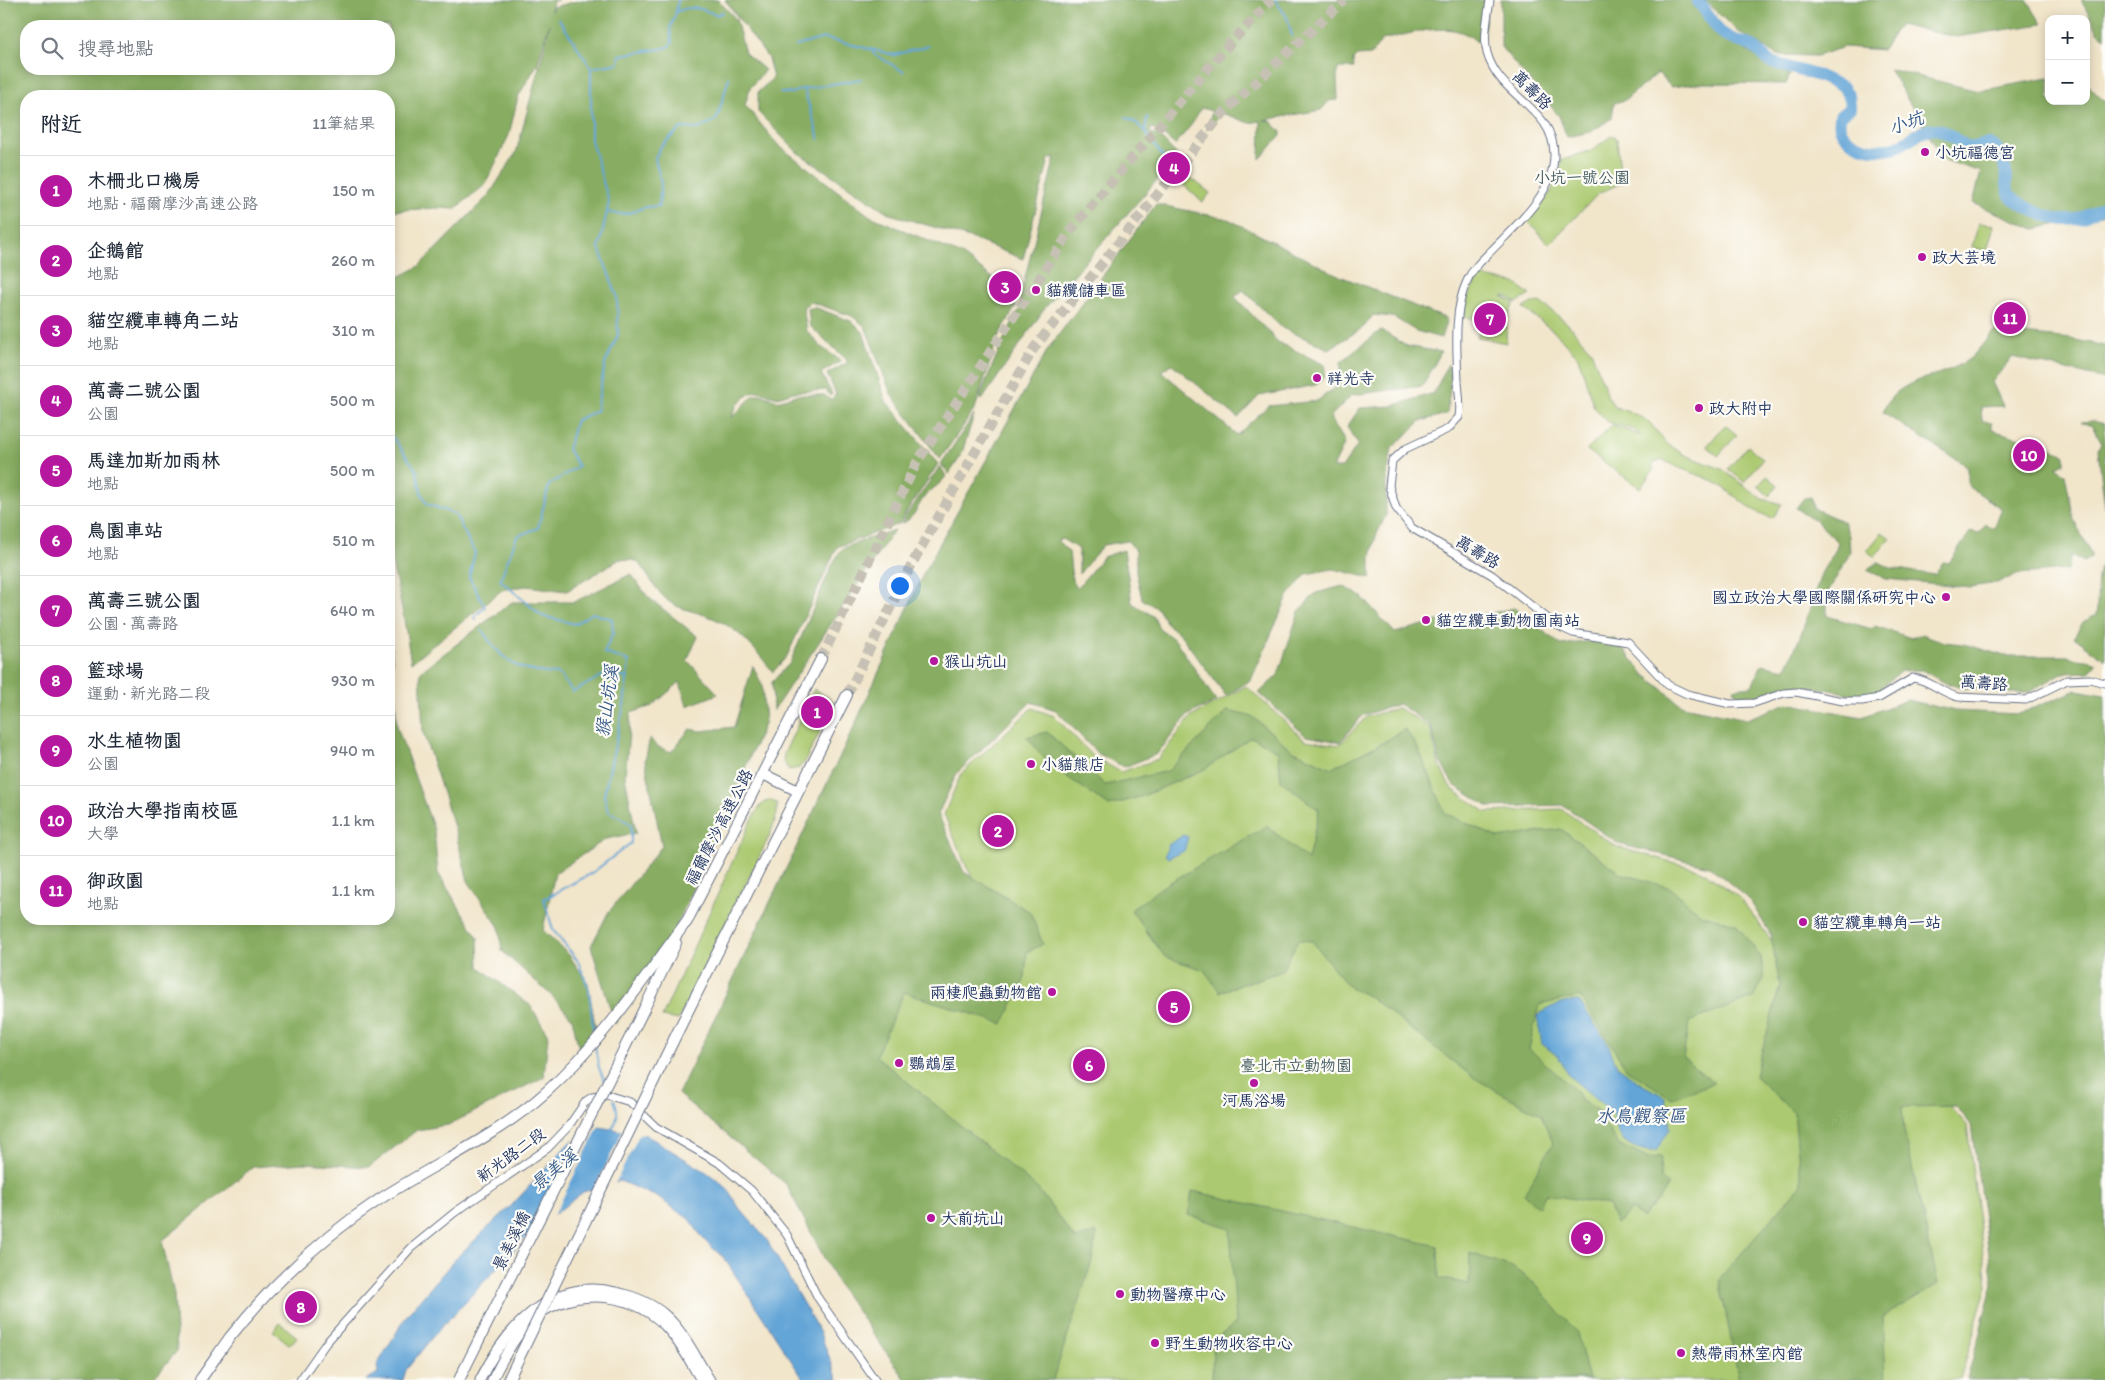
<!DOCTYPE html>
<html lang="zh-TW">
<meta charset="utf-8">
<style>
body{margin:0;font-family:Itim,"LXGW WenKai TC",sans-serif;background:#f6f6f7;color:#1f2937}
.controls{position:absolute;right:15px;top:15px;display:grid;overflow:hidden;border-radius:10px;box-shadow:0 2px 12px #0003}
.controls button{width:45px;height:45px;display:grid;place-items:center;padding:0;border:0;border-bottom:1px solid #e0e1e3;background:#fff;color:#1f2937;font:25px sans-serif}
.you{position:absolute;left:899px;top:585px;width:18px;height:18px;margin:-12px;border:4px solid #fff;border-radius:50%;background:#1a73e8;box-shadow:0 0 0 8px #1a73e833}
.badge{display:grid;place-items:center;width:32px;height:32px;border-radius:50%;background:#b5179e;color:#fff;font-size:16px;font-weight:700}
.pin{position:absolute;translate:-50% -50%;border:2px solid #fff;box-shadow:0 1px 5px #0006}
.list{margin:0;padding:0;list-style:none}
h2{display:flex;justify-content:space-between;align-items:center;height:65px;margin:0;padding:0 20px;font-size:21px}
h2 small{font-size:16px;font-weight:400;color:#747a83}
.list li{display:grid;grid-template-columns:32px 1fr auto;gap:15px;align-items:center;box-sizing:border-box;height:70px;padding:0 20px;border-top:1px solid #e0e1e3}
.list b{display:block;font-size:19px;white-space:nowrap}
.list p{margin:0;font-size:16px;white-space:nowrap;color:#747a83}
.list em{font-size:16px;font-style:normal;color:#747a83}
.icon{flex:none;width:28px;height:28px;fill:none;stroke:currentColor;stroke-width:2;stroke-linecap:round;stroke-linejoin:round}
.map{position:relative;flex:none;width:2105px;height:1380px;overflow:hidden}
.search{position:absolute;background:#fff;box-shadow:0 2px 12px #0003;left:20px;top:20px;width:375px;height:55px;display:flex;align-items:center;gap:12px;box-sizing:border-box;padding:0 18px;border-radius:20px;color:#747a83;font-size:19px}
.panel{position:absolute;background:#fff;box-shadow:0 2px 12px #0003;left:20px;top:90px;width:375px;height:835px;border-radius:20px}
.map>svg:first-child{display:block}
.green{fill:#abc970;stroke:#637c67}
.forest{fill:#88ad62;stroke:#526e60;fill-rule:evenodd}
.water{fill:#63a5d7;stroke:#3f6a9a}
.pier{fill:#f1e5ca}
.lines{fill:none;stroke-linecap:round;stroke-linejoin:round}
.stream{stroke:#63a5d7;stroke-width:2}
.river{stroke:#63a5d7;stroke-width:12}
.highway-tunnel{stroke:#c6c1b4;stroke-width:10;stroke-dasharray:10 5;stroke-linecap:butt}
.minor-casing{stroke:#666f84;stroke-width:9}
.major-casing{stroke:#666f84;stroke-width:11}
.highway-casing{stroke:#666f84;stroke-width:12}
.minor{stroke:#fff;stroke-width:7}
.major{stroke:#fff;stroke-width:9}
.highway{stroke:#fff;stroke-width:10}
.highway-bridge-casing{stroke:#666f84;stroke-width:12;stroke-linecap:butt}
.highway-bridge{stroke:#fff;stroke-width:10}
.poi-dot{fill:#b5179e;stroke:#fdfcf7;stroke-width:2}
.labels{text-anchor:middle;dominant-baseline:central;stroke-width:4.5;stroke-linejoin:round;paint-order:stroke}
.street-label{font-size:16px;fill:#1b2f5e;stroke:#fdfcf7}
.poi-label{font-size:16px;fill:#1b2f5e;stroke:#fdfcf7;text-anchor:start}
.park-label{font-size:16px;fill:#465d63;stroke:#fdfcf7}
.water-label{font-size:18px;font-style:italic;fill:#345888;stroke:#fdfcf7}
</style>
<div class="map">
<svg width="2105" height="1380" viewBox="0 0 2105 1380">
<rect width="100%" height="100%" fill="#fdfcf7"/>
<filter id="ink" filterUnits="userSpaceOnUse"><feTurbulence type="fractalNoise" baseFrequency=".02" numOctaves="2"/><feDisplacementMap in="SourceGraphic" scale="10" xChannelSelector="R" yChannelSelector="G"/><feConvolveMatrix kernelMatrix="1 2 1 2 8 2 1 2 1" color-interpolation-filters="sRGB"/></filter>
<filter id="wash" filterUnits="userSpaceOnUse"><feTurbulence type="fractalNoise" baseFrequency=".0096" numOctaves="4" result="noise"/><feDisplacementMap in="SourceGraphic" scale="20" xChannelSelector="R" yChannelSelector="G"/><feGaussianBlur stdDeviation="1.12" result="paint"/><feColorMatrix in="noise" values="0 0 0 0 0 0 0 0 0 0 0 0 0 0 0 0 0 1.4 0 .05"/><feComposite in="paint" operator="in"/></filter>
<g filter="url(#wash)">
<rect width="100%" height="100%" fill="#f1e5ca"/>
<g class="green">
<polygon points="1150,136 1184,163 1185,173 1210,193 1203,202 1148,154"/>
<path d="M1611,136H1615L1617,139L1621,183L1598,194L1549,244L1528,221C1547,200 1556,188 1562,160L1592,150Z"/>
<polygon points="1979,223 1994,225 1987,251 1972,247"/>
<polygon points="1479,276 1515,283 1530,295 1516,303 1508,297 1502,296 1514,303 1507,321 1506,343 1477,337 1482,321 1463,316 1468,296"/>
<path d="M1540,302L1566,322L1591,350L1608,397L1615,407L1640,416L1650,423L1667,444L1685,455L1722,469L1762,499L1782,504L1773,518C1746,510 1738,496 1716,483C1699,473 1680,471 1662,459L1653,463V471L1640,488L1587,450L1612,425L1641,436L1634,430L1608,422L1594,407L1578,357L1556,333L1523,308L1532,303Z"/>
<polygon points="1725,425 1737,435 1718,456 1707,446"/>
<polygon points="1748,446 1763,459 1744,482 1728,469"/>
<polygon points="1767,476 1778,485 1769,496 1758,486"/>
<polygon points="1882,532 1890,538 1875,557 1867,551"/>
<polygon points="1246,686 1305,740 1339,745 1366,717 1398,708 1430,727 1439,765 1451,788 1486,812 1561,809 1617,847 1701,870 1740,898 1774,944 1910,1063 1967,1125 1987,1285 1960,1380 991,1380 826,1093 852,932 1004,930 967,868 944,814 961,774 1032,708 1054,716 1094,757 1121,772 1158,759 1191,717"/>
<polygon points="814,689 835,702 804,763 799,768 789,770 783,761 784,754"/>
<polygon points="769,800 777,803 777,814 770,835 678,1020 662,1017 750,823 760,806"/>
<polygon points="302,1294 315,1303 301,1321 288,1311"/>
<polygon points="280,1323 297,1337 290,1345 273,1331"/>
</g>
<g class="forest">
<path d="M0,0H558L553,1L551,12L553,7L581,0H718L736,19L745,53L765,70L750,88L745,105L778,145L870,216L962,255L1011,292L1016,306L997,339L975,409L940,459L891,394L865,326L852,316L811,302L803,307L807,331L820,346L841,361L821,373L832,394L830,396L826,390L793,392L778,397L758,391L749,394L737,405L731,418L753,396L760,394L778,401L796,395H824L831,400L836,394L827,374L847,363V360L810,326L808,309L814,307L851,321L863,332L886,401L938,464L899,524L837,547L787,656L773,672C755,649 738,627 710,617C698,612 682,610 671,603C659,596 647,573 637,561L620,559L567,591L526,586L502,590L411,663L404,619L389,548V282L418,267L489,195L516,153L547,37L549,24L538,63L518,97L509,135L485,185L455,209L436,208L389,211V96H26V919H389V646L391,645L397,727L434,830L438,873L478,938L479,967L531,1006L548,1035L544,1077L448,1125L417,1130L369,1167L304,1163L253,1167L162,1241L174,1294L177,1351L152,1380H0ZM26,26H389V69H26Z"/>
<path d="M725,0H779L780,5V0H1488L1484,31L1477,42C1454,18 1410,34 1382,40L1371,55L1357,56L1353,60L1354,68H1340L1337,71L1338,100L1329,101L1321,110L1264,120L1271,121L1281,132V136L1260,159L1261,121L1249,123L1222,113L1207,130L1212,111L1201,108L1192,124L1175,145L1160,132L1151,128L1150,133L1159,136L1178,156L1045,308L982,400L980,397C992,365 1005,335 1022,305L1020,298L1055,157L1049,159L1023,259L973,239L890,214L797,152L758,112V92L773,78L768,58Z"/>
<polygon points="1501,0 1691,0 1723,37 1790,75 1786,84 1702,83 1671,87 1658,73 1625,100 1614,103 1612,118 1591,132 1567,137 1559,116 1501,47"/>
<polygon points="1704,0 2027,0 2042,24 1957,37 1899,25 1883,50 1844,47 1817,56 1777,55 1737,31"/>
<polygon points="2081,0 2105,0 2105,38 2098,32"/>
<polygon points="1889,69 1978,91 2049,78 2049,101 2086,101 2086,83 2105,102 2105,214 2035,229 1973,203 1981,172 1944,160"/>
<polygon points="1156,204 1228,219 1340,276 1447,319 1441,338 1416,331 1393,317 1373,315 1364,327 1329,349 1282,328 1243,290 1235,297 1278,342 1325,365 1325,377 1316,385 1259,396 1238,418 1172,364 1161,371 1237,435 1268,406 1317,401 1340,384 1341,362 1381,330 1406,346 1441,352 1423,386 1352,395 1330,417 1345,442 1333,468 1342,468 1358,444 1347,427 1360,408 1392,406 1434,393 1448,364 1451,380 1447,414 1421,421 1392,448 1386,482 1386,515 1376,536 1371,556 1371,578 1333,569 1306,574 1288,596 1251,680 1226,696 1180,634 1168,625 1158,609 1142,599 1136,572 1136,551 1128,541 1103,545 1079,574 1079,549 1062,539 1057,540 1069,552 1072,580 1077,588 1103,557 1124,550 1132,603 1153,616 1159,628 1176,641 1216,701 1188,715 1157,754 1124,767 1097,753 1056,710 1031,702 957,773 938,814 964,872 1030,912 1043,944 1027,952 1025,978 1003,1024 904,992 876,1056 1038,1189 1075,1239 1097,1232 1092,1261 1053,1380 906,1380 837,1283 786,1184 678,1094 853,729 924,572 1048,349"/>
<path d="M1994,331L2071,339L2105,346V379L2012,357L1992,382L2003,406L1981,407L1982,421L1992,422V430L2053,448L2065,456V463L2056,467L2065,474L2074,520L2092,556L2084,562L2071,555L2068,570L2018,574L1997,583L1970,587L1886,579L1867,570L1879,562L1891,568L1935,575L1943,562L1949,563L1971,531L1978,534L1986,524L1994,528L2002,509L1968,486V467L1883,413C1893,378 1938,379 1965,362C1976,355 1985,340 1994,331Z"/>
<polygon points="974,415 961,456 949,474 941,464"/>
<polygon points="2093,421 2105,424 2105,507 2098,450 2101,442 2092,426 2081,422"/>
<path d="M940,466L946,476C940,485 931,489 925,496C916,508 915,518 901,524Z"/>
<path d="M1811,497L1813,508L1844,522L1849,536L1850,553L1827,594V616L1872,629L1875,626L1911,638L1922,634L1944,642L1964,644L2005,656H2068C2077,661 2086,658 2096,663L2089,672L2062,673L2028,693H2011L1961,688L1941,681L1922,670L1901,671L1877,691L1860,696L1826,689L1793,686L1780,687L1766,694L1740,700L1734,688L1752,686L1762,664L1785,669C1801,640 1810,608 1820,577C1823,566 1834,558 1838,542L1815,520L1796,508L1804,498Z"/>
<polygon points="894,530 773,711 772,682 790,663 832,565 841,550 850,545"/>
<path d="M2105,564V660L2074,637L2083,622L2096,615C2099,598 2095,583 2100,567Z"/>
<polygon points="631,574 648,597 698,637 687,660 718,694 687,706 680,682 652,706 631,713 625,776 636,833 606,839 555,873 543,930 569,955 588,983 598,1043 581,1058 572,1018 552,996 502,951 499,927 468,881 455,830 423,732 420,672 512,602 574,602"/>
<polygon points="1343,586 1362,597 1395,633 1441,620 1487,614 1514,608 1561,645 1614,638 1645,675 1683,706 1747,719 1787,703 1862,717 1907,700 1955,711 2019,714 2077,690 2105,695 2105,1380 1967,1380 1993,1283 1971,1125 1956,1106 1902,1107 1904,1130 1938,1284 1883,1317 1886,1380 1739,1380 1719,1279 1801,1185 1794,1113 1755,1076 1780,986 1771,935 1749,899 1709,866 1619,844 1563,805 1489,807 1454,785 1440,762 1431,726 1399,704 1363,715 1340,742 1306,736 1259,693 1278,675 1299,611 1316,593"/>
<polygon points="753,666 762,685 765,722 671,939 615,1024 591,946 608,913 662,846 645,761 650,738 656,746 671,752 690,729 701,731 734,727"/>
<polygon points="1227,711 1253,717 1292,750 1332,768 1382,743 1405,729 1419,750 1445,813 1498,838 1561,829 1620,873 1671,888 1700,914 1736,924 1761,957 1764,979 1753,998 1689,1022 1683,1058 1714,1083 1672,1098 1627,1070 1580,996 1539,1005 1529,1049 1575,1090 1582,1101 1601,1112 1603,1122 1618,1144 1649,1159 1661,1156 1660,1178 1669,1184 1660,1198 1642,1218 1632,1210 1616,1224 1608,1205 1546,1194 1538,1207 1524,1194 1553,1143 1541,1115 1474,1078 1370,997 1348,986 1312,941 1298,940 1282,971 1220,992 1204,970 1165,957 1131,910 1162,887 1267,826 1308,860 1319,810 1281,781 1278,751 1251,737 1205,769 1143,796 1109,806 1049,764 1027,737 1047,732 1105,785 1168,771"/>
<polygon points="1192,1191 1438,1246 1439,1278 1469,1284 1470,1253 1512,1267 1535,1284 1577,1333 1589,1380 1212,1380 1213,1341 1236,1323 1230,1228 1188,1215"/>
</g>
<g class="water">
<polygon points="1184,835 1188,837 1184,851 1168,858 1165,855 1168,845"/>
<path d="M1579,1001L1607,1042L1617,1066L1641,1084L1665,1097L1670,1128L1656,1151C1642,1152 1622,1145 1616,1129C1614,1125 1614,1118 1613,1113L1569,1076L1558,1056L1542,1044L1537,1016C1550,1006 1562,1002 1579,1001Z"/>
<polygon points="599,1127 646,1135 708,1173 727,1188 740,1209 767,1240 820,1333 838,1380 804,1380 724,1258 705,1241 689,1219 657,1197 620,1181 583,1192 528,1235 435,1334 406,1370 403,1380 366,1380 378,1373 377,1365 407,1315 457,1257 512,1205 570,1142"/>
</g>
<g class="pier">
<polygon points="600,1124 552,1219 529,1237 575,1137"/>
<polygon points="624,1128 641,1131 614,1186 593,1192"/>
</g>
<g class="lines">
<g class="stream">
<polyline points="1275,0 1287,17 1292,36"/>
<polyline points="676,12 678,0"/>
<polyline points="559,19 591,68"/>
<polyline points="796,46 824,38 894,55 928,46"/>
<polyline points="873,51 874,54 904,72"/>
<polyline points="591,68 591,140 609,202 599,248 617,296 618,335 605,364 596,411 576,420 568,449 578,466 549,485 538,528 517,536 500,580 542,616 575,624 592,613 612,619 613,633 604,653 629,661 624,705 604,795 608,811 631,824 631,843 592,873 544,899 553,930 578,961 589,989 594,1037"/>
<path d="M591,68L619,63L620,55L666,48L672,43L670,28L676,12C690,5 702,8 716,15L723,12"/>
<polyline points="804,89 819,139"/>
<polyline points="780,93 793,93 798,90 861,79"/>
<path d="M1126,117C1157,131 1151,162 1190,171"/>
<polyline points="1145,133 1147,117"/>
<path d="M607,212C620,216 631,214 642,208C647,206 654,207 659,206L661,183L655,158L661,146L681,128L699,129L717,119L729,77"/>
<polyline points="389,432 417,471 421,492 427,504 455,514 475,553 469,577 485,607 475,616 476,620"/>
<path d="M482,630C505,666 519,671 559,674L573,692L605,674L628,678"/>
<polyline points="595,1046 599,1068 604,1080"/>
<path d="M611,1130C618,1122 619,1110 614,1100"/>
</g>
<path class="river" d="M1697,0L1720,32L1732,39L1753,46L1770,62L1819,76L1843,87L1849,95L1850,108L1840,116C1840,119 1839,125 1840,128C1849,148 1879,154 1898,146C1909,141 1921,129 1934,129C1949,130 1958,144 1971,148C1976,147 1982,144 1987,144C2005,144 2007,181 2008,192L2011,197C2028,209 2059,226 2080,218C2089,215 2097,210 2105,206"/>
</g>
</g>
<g filter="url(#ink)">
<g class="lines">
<g class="highway-tunnel">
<polyline points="821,659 917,462 1074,226 1229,44 1272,0"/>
<polyline points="847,695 913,562 1034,348 1223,113 1344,0"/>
</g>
<defs>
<g id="minor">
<path d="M1490,0C1488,16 1483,37 1487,53C1500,99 1554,106 1554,155C1554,194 1516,225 1491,251C1482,260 1472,269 1467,281C1453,311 1457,350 1458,382C1459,394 1461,405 1459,417L1448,429L1405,449L1392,461L1389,486L1396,508L1412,528L1492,575L1556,625L1573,633L1628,642L1668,685L1687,694L1730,704L1754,703L1784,693L1796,692L1843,701H1862L1879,698L1913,678C1930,680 1941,693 1958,697L2026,700L2067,680L2090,679L2105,683"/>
<polyline points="300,1380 326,1343 411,1248 454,1213 548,1148 568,1127 586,1101 592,1097 607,1095 630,1102 656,1127 719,1163 752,1191 787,1235 818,1298 875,1380"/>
</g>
<g id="major">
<path d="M480,1380C506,1328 551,1276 616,1292C634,1296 650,1302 664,1314C684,1331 696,1358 710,1380"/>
<path d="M492,1380C502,1361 512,1341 527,1325C562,1287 629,1288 665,1326C680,1341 690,1362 701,1380"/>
</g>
<g id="highway">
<polyline points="763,774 798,791"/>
<polyline points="686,923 821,659"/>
<polyline points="644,1009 676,943"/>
<polyline points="681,1025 847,695"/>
<path d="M200,1380C210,1366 220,1351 230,1337C272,1284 324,1236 380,1199C435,1163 496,1137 545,1093C602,1042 644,979 689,918"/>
<polyline points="508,1380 513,1370"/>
</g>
</defs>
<use href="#minor" class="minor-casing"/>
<use href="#major" class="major-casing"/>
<use href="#highway" class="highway-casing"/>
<use href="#minor" class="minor"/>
<use href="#major" class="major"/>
<use href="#highway" class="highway"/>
<defs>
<g id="highway-bridge">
<polyline points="513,1370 681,1025"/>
<polyline points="459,1380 644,1009"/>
</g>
</defs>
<use href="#highway-bridge" class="highway-bridge-casing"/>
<use href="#highway-bridge" class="highway-bridge"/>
</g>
</g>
<g class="poi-dot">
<circle cx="1925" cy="152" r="5"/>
<circle cx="1922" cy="257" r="5"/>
<circle cx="1036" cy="290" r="5"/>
<circle cx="1317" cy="378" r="5"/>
<circle cx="1699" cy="408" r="5"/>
<circle cx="1946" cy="597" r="5"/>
<circle cx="1426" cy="620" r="5"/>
<circle cx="934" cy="661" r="5"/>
<circle cx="1031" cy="764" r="5"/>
<circle cx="1803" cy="922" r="5"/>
<circle cx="1052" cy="992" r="5"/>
<circle cx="899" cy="1063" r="5"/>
<circle cx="1254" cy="1083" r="5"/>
<circle cx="931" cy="1218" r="5"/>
<circle cx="1120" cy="1294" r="5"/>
<circle cx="1155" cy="1343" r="5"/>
<circle cx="1681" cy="1353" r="5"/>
</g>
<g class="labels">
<g class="street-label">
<text transform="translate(1532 90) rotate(45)">萬壽路</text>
<text transform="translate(1478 552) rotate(31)">萬壽路</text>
<text transform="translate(1984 683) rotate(4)">萬壽路</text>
<text transform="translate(719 827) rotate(-63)">福爾摩沙高速公路</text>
<text transform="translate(511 1155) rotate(-36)">新光路二段</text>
<text transform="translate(511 1241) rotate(-64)">景美溪橋</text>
</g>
<g class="poi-label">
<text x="1935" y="152">小坑福德宮</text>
<text x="1932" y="257">政大芸境</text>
<text x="1046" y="290">貓纜儲車區</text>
<text x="1327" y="378">祥光寺</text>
<text x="1709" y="408">政大附中</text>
<text x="1936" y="597" text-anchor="end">國立政治大學國際關係研究中心</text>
<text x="1436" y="620">貓空纜車動物園南站</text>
<text x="944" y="661">猴山坑山</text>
<text x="1041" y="764">小貓熊店</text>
<text x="1813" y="922">貓空纜車轉角一站</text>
<text x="1042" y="992" text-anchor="end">兩棲爬蟲動物館</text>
<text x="909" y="1063">鸚鵡屋</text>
<text x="1254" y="1100" text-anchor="middle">河馬浴場</text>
<text x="941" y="1218">大前坑山</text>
<text x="1130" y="1294">動物醫療中心</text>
<text x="1165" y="1343">野生動物收容中心</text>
<text x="1691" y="1353">熱帶雨林室內館</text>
</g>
<g class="park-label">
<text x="1582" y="177">小坑一號公園</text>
<text x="1296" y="1065">臺北市立動物園</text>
</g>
<g class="water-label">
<text transform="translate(1906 123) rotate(-20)">小坑</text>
<text transform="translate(607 701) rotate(-82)">猴山坑溪</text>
<text x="1641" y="1116">水鳥觀察區</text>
<text transform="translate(554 1170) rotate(-39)">景美溪</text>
</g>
</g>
</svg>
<div class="controls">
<button>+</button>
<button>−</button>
</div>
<div class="you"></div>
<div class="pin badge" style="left:817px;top:712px">1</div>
<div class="pin badge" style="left:998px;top:831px">2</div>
<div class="pin badge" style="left:1005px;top:287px">3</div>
<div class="pin badge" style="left:1174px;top:168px">4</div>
<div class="pin badge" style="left:1174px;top:1007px">5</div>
<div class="pin badge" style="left:1089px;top:1065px">6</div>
<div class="pin badge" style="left:1490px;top:319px">7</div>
<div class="pin badge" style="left:301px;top:1307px">8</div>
<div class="pin badge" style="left:1587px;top:1238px">9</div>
<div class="pin badge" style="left:2029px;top:455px">10</div>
<div class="pin badge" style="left:2010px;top:318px">11</div>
<div class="search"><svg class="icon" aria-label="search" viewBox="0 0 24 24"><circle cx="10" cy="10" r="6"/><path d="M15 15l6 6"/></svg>搜尋地點</div>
<section class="panel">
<h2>附近<small>11筆結果</small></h2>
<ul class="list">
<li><span class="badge">1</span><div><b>木柵北口機房</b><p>地點 · 福爾摩沙高速公路</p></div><em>150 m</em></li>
<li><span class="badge">2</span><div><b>企鵝館</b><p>地點</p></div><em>260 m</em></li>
<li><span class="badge">3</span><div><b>貓空纜車轉角二站</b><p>地點</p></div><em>310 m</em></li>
<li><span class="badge">4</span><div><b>萬壽二號公園</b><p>公園</p></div><em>500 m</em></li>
<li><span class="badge">5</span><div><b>馬達加斯加雨林</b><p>地點</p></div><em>500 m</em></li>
<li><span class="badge">6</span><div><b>鳥園車站</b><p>地點</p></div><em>510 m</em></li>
<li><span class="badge">7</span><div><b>萬壽三號公園</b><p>公園 · 萬壽路</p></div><em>640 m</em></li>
<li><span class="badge">8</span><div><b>籃球場</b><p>運動 · 新光路二段</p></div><em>930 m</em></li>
<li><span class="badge">9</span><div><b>水生植物園</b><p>公園</p></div><em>940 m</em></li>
<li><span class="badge">10</span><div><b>政治大學指南校區</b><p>大學</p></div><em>1.1 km</em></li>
<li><span class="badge">11</span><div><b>御政園</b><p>地點</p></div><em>1.1 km</em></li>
</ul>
</section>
</div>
